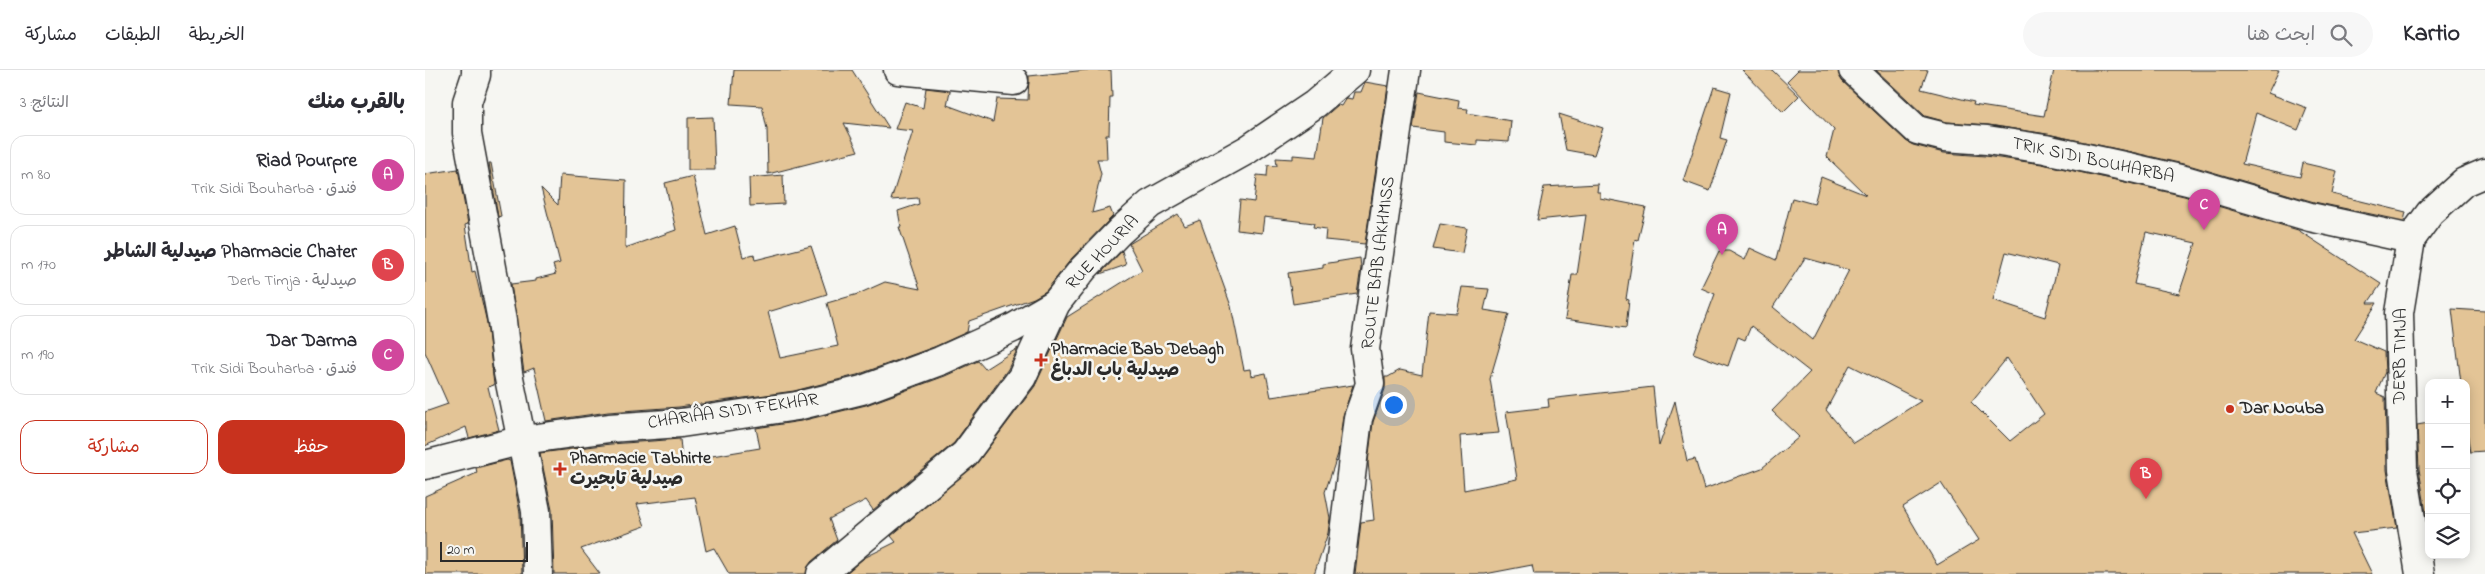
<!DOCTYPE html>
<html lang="ar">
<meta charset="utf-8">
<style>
body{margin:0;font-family:"Indie Flower","Playpen Sans Arabic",sans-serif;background:#f7f7f7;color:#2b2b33;direction:rtl}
.controls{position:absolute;right:15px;bottom:15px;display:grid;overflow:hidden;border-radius:10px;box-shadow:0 2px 12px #0003}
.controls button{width:45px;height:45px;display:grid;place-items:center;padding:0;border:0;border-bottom:1px solid #e1e1e2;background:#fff;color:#2b2b33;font:25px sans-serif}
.scale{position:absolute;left:15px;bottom:12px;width:88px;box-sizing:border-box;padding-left:5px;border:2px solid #2b2b2b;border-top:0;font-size:14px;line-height:18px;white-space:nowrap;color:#2b2b2b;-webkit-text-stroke:4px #f6f6f2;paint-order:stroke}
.you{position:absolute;left:968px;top:334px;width:18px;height:18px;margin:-12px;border:4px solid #fff;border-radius:50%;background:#1a73e8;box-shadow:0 0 0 8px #1a73e833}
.badge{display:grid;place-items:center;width:32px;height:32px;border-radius:50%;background:#c8321e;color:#fff;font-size:16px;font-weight:700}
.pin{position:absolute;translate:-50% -41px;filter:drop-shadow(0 1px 2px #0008)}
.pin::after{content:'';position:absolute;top:26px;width:18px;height:15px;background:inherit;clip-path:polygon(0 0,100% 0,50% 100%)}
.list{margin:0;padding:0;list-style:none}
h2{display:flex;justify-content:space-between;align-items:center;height:65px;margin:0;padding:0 20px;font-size:21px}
h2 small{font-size:16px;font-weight:400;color:#7c7c81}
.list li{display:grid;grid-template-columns:32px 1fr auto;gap:15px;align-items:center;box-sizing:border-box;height:80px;margin:0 10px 10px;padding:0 10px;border:1px solid #e1e1e2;border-radius:15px}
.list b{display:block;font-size:19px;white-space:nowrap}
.list p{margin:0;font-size:16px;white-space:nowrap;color:#7c7c81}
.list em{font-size:16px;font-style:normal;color:#7c7c81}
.actions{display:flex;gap:10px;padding:15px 20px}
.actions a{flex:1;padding:11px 0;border:1px solid #c8321e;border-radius:15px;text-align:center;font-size:18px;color:#c8321e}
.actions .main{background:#c8321e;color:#fff}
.icon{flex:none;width:28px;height:28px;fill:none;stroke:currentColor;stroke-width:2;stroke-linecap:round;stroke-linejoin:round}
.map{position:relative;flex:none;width:2060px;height:504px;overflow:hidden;direction:ltr}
header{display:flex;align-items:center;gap:30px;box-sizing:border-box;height:70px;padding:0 25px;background:#fff;border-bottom:1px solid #e1e1e2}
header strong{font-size:24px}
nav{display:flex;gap:28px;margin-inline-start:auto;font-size:18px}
.search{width:350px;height:45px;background:#f7f7f7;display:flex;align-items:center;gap:12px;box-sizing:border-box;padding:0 18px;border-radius:28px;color:#7c7c81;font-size:19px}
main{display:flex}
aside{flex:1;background:#fff}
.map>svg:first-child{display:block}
.building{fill:#e3c496;stroke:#2b2b2b;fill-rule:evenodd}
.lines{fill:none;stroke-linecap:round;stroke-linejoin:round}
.street-casing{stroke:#2b2b2b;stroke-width:31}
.street{stroke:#f6f6f2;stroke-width:28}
.poi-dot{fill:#c8321e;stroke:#f6f6f2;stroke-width:2}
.labels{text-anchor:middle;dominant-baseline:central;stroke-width:5;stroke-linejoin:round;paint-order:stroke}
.street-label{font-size:18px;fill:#2b2b2b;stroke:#f6f6f2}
.poi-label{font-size:18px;font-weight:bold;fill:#2b2b2b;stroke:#f6f6f2;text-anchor:start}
</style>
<header>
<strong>Kartio</strong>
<div class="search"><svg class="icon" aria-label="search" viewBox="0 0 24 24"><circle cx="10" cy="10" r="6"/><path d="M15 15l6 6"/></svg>ابحث هنا</div>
<nav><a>الخريطة</a><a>الطبقات</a><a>مشاركة</a></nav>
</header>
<main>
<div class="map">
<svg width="2060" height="504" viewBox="0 0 2060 504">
<rect width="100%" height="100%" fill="#f6f6f2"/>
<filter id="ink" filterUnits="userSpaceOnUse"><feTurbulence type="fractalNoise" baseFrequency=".02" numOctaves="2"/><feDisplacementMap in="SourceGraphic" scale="10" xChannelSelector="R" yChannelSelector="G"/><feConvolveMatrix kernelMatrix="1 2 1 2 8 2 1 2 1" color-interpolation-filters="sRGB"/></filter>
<g filter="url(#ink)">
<g class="building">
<polygon points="309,0 427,0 464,58 419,53 433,81 343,104 342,59 337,36 306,34"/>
<polygon points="662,0 686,0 687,27 685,27 684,65 681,65 682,89 672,89 676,104 667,143 685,138 688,146 647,188 621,221 609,228 544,251 542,262 509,277 432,305 369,321 254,337 183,342 121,351 109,298 99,302 86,214 111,211 111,209 131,204 128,195 135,193 116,118 133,135 135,105 201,110 200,178 251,160 240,113 268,106 282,165 310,156 318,187 329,184 330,190 386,176 402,224 343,242 355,288 413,276 402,233 433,224 460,212 495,219 474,157 476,157 473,141 494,134 493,128 466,130 488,61 470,59 480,32 498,38 501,18 525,21 522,35 568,52 572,29 603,30 604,6"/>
<polygon points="1317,0 1347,0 1374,26 1358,42"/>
<path d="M1373,0H1413L1417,11L1481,71L1488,75L1519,83L1560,86L1617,94L1700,112L1759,126L1873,160L1956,214L1943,233H1952L1929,269L1959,282L1960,302L1951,323L1960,327L1962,400L1972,458L1927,463L1947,504H1109L1107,495L1060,504H930L936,452L949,450L943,392L948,352L960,319V307H963L975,300L997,305L1004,241L1032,243L1037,217L1064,219L1059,240L1084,244L1065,309L1074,363L1035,366L1039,420L1092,409L1081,342L1124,337L1123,329L1228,317L1234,376L1250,331L1262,391L1270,389L1279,419L1337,398L1374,367L1347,341L1385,302L1326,256L1320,270L1313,267L1303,296L1268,283L1290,224L1276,218L1294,181H1304L1320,190L1325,178L1351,190L1367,128L1389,134L1396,107L1441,125L1402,87L1409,60L1362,11ZM1721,162L1771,173L1754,224L1709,214ZM1581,182L1633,195L1620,247L1568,230ZM1380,188L1424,200L1388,270L1348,237ZM1582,288L1619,344L1585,371L1546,332ZM1425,295L1496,331L1429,373L1401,340ZM1516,413L1554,470L1512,495L1478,437Z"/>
<polygon points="1451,0 1503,0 1496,19 1549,32 1548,35 1619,46 1629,0 1854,0 1843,23 1882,38 1873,60 1831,43 1817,94 1875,107 1878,93 1912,101 1907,124 1981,142 1979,151 1889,132 1767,96 1706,82 1622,64 1564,55 1522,52 1500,46"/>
<polygon points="940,12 963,16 940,174 900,170 901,159 888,157 889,153 839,147 837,163 812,160 815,130 829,132 832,105 842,106 843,95 852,96 851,88 868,89 868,85 892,87 898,48 913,35 916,36 921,28 927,29 929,22 936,22"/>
<polygon points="1289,17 1306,22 1295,68 1302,70 1285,121 1258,111"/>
<polygon points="994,22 1034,30 1033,38 1043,39 1042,43 1086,51 1084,72 1052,70 1052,75 1019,72 1019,62 988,58"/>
<polygon points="1134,44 1178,58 1169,85 1141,80"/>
<polygon points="288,47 290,100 263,100 263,48"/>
<polygon points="64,93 66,93 76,146 73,147"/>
<polygon points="33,99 43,154 40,155 47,202 50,201 62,253 69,315 63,317 74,360 44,368 41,357 0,376 0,342 23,334 0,282 0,104"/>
<polygon points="358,105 359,134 325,136 324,108"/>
<polygon points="1173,114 1172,122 1175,122 1175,128 1221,137 1213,170 1210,169 1201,229 1204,230 1201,258 1140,249 1147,205 1152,205 1161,145 1112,150 1119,117"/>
<polygon points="753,144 760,156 775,150 806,236 819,300 825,299 826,306 841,303 846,327 928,315 918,346 913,384 900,422 905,448 903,463 889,504 420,504 439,488 471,472 466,466 552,393 610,316 642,247 717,200 704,174"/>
<polygon points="1015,154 1042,158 1037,183 1008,179"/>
<polygon points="697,181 701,195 675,204"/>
<polygon points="935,188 936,198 932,224 868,234 863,203 898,198 898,194"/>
<polygon points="2027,239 2060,241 2060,381 2045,382 2041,354 2041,313 2036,313"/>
<polygon points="593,278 583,299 529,373 448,440 441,430 404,449 412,470 386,492 381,504 304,504 289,478 281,481 270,427 212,434 220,456 156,479 175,504 129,504 127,440 115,383 186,374 255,369 257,391 335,378 331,358 376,351 441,335 520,306 553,291 560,299"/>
<polygon points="2004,353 2004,455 2003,455 1994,399 1992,355"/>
<polygon points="82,390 85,391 95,443 97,504 0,504 0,426 52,403 51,398"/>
</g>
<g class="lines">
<defs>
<g id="street">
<polyline points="51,0 51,5 42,32 42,63 77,251 83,303 111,441 113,504"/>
<polyline points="473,0 589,11"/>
<polyline points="1428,0 1492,60 1520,67 1562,70 1620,79 1703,97 1763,111 1885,147 1986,169"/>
<polyline points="0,395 98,370 184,358 256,353 372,336 437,320 515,291 588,258 631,233"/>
<polyline points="396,504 540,384 597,307 631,233 658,199 695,161 725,134 822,80 890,34 930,0"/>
<polyline points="914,504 933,348 945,314 940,279 981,0"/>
<polyline points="1995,504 1978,400 1974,243 1986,169 2005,143 2039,112 2060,103"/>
</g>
</defs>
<use href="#street" class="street-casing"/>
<use href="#street" class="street"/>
</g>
</g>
<g class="poi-dot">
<path d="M613.5 282.5h5v5h5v5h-5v5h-5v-5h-5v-5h5z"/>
<circle cx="1805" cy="339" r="5"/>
<path d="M132.5 391.5h5v5h5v5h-5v5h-5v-5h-5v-5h5z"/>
</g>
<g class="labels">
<g class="street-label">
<text transform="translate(1668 91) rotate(12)">TRIK SIDI BOUHARBA</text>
<text transform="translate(678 183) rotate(-46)">RUE HOURIA</text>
<text transform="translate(954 193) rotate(-83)">ROUTE BAB LAKHMISS</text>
<text transform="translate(1976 286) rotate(-89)">DERB TIMJA</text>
<text transform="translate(308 342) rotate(-8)">CHARIÂA SIDI FEKHAR</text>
</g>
<g class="poi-label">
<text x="626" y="280">Pharmacie Bab Debagh<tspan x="626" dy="21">صيدلية باب الدباغ</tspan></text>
<text x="1815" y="339">Dar Nouba</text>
<text x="145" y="389">Pharmacie Tabhirte<tspan x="145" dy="21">صيدلية تابحيرت</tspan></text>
</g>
</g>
</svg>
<div class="controls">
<button>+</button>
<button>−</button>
<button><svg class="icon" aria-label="locate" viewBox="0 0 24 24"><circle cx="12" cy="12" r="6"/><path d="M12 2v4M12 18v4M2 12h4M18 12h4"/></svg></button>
<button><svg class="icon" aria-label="layers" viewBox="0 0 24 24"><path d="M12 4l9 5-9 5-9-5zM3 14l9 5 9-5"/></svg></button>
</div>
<div class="scale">20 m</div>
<div class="you"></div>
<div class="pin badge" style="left:1297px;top:185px;background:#d1479c">A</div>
<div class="pin badge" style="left:1721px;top:429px;background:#e0444e">B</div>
<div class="pin badge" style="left:1779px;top:160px;background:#d1479c">C</div>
</div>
<aside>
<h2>بالقرب منك<small>النتائج: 3</small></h2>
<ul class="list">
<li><span class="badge" style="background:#d1479c">A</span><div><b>Riad Pourpre</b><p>فندق · Trik Sidi Bouharba</p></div><em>80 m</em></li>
<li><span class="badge" style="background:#e0444e">B</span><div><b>Pharmacie Chater صيدلية الشاطر</b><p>صيدلية · Derb Timja</p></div><em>170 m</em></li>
<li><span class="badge" style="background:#d1479c">C</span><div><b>Dar Darma</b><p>فندق · Trik Sidi Bouharba</p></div><em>190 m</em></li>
</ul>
<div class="actions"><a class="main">حفظ</a><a>مشاركة</a></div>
</aside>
</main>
